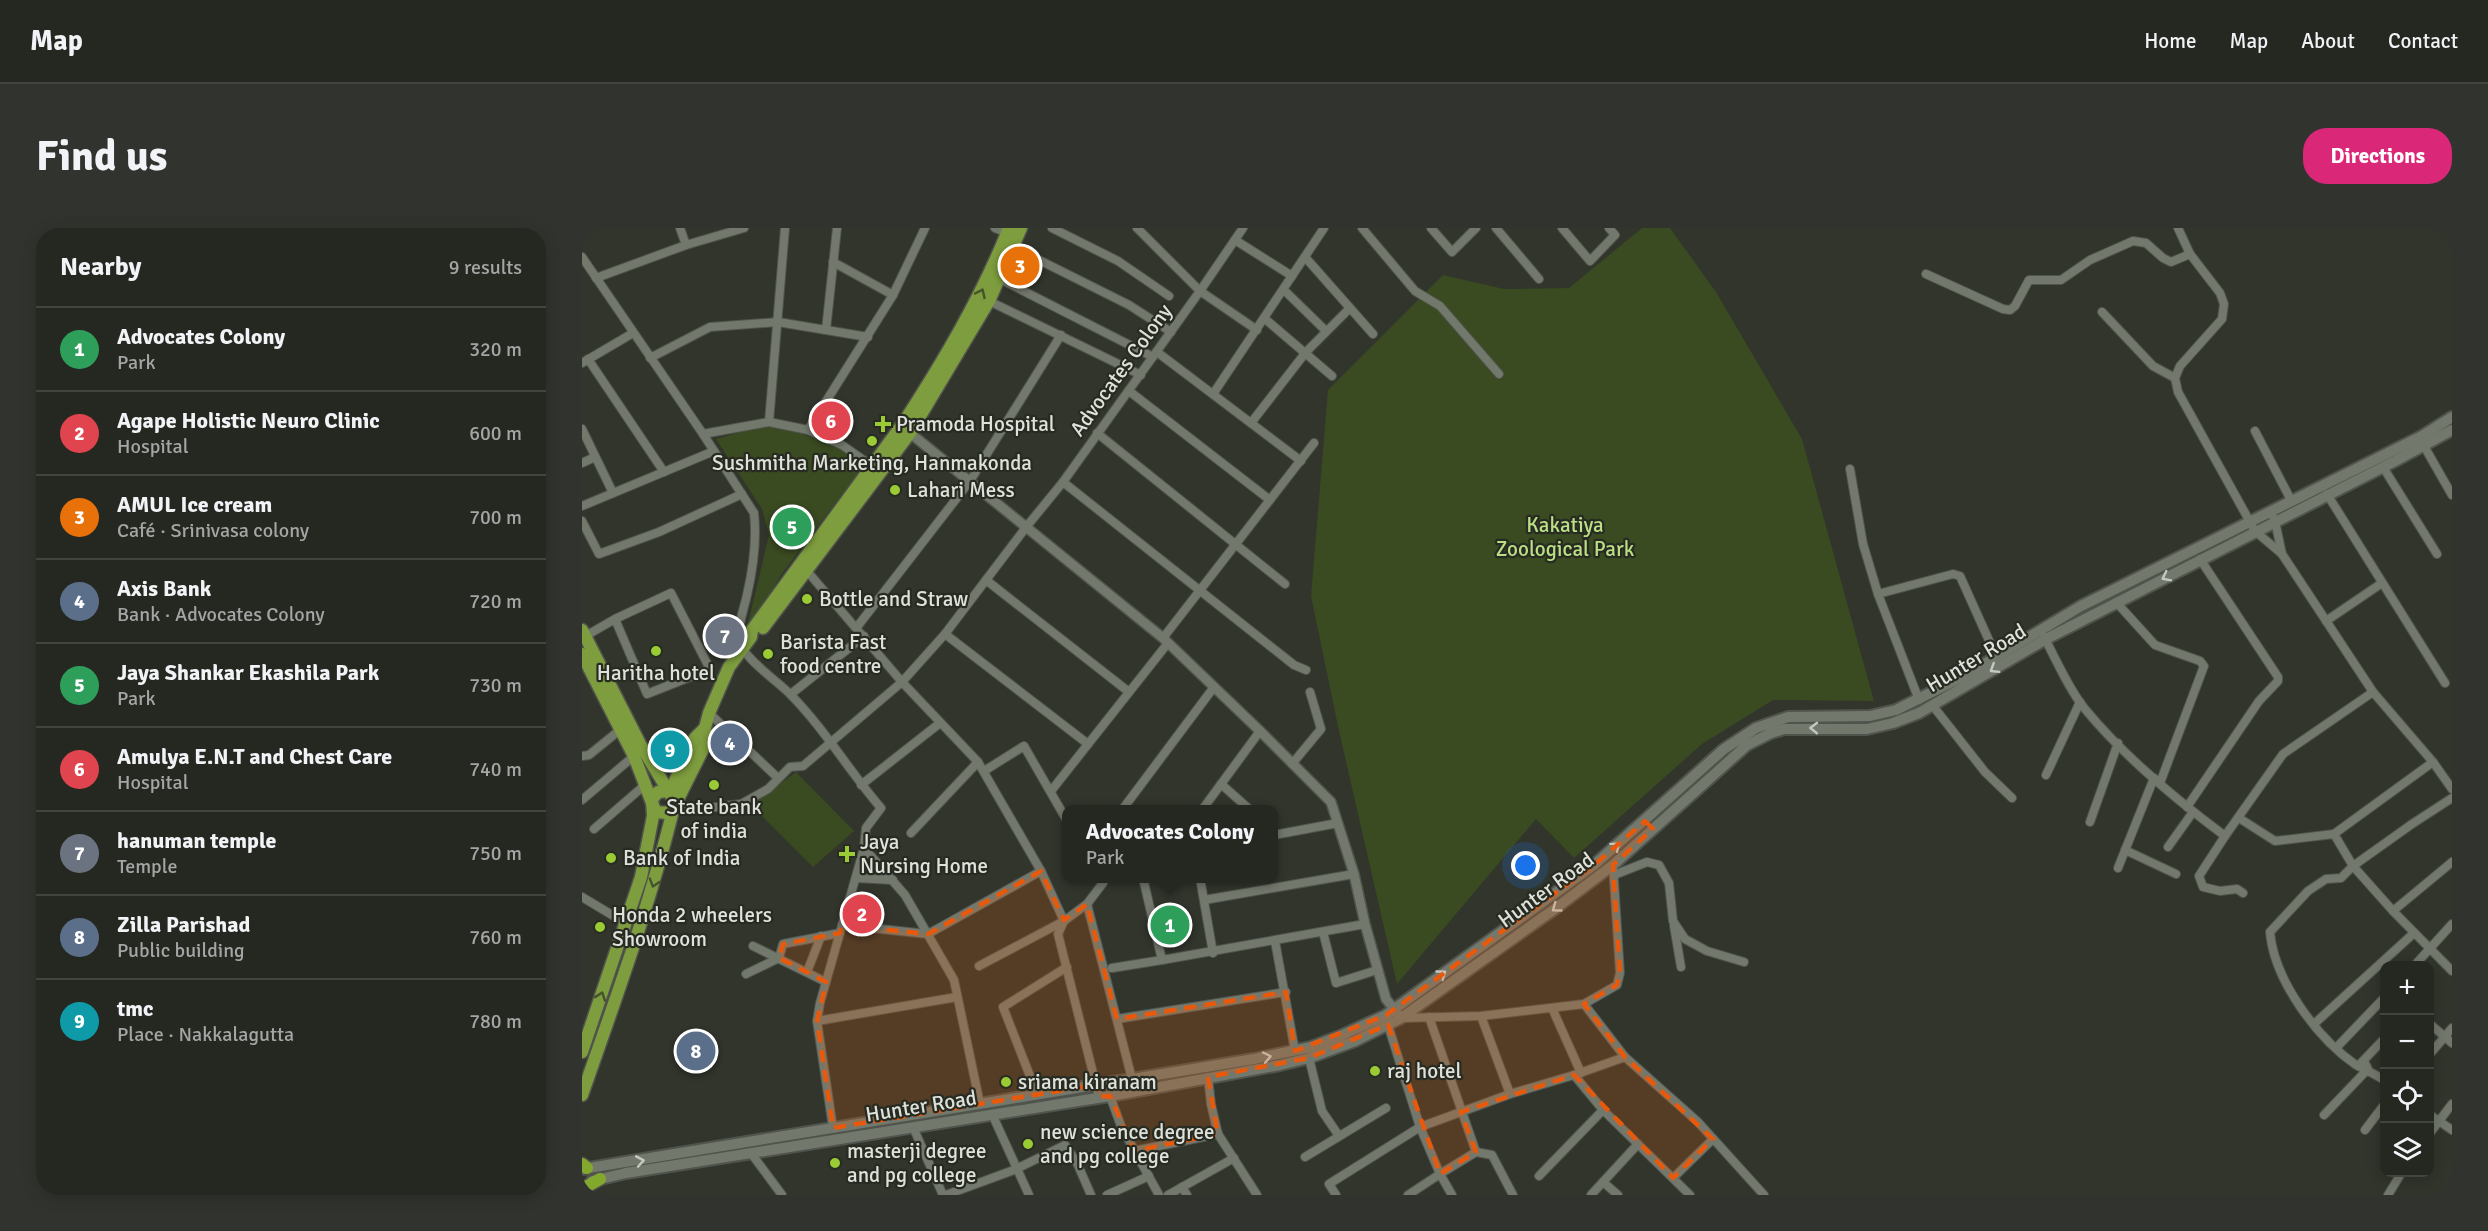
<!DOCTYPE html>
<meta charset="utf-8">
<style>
body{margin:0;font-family:Signika,sans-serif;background:#31342e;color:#f1f3f6}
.controls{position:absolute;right:18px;bottom:18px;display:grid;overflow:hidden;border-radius:12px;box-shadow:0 3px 15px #0003}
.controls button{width:54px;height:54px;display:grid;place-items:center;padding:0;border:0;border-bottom:2px solid #42443f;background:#252821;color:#f1f3f6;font:30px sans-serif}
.you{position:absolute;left:944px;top:638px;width:21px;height:21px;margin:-15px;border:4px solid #fff;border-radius:50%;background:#1a73e8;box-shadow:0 0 0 9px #1a73e833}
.badge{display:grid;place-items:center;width:39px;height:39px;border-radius:50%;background:#db2777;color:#fff;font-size:20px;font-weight:700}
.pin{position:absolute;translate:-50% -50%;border:3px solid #fff;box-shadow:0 2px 6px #0006}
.popup{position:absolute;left:480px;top:577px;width:216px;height:78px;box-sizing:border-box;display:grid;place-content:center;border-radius:12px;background:#252821;filter:drop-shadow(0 2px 4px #0005);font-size:20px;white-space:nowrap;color:#a3a6a5}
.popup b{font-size:22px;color:#f1f3f6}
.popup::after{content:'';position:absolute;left:50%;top:100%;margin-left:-12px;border:12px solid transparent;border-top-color:#252821}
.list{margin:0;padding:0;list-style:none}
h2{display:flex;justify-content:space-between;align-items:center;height:78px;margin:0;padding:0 24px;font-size:26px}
h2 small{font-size:20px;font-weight:400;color:#a3a6a5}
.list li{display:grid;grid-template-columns:39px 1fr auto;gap:18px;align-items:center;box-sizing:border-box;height:84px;padding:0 24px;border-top:2px solid #42443f}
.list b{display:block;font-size:22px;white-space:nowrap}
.list p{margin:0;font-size:20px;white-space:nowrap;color:#a3a6a5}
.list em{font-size:20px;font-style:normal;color:#a3a6a5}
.icon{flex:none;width:33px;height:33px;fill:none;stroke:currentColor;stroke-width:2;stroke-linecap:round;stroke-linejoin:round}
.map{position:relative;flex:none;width:1870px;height:967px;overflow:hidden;border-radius:24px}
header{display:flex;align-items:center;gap:36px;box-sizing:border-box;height:84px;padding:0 30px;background:#252821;border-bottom:2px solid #42443f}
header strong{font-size:28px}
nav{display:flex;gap:33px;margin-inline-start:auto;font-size:21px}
.intro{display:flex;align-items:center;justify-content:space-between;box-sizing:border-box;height:144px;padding:0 36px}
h1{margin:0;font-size:42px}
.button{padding:15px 27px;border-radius:24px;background:#db2777;color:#fff;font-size:21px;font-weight:700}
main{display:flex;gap:36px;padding:0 36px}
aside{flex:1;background:#252821;border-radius:24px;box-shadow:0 3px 15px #0003}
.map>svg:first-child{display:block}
.green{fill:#3a4a21}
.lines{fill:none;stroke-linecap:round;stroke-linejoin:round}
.minor-casing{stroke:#50544c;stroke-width:10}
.tertiary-casing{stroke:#50544c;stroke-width:12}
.secondary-casing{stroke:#50544c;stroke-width:14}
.primary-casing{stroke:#50544c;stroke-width:15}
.trunk-casing{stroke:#50544c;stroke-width:15}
.minor{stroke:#73786d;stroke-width:8}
.tertiary{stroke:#73786d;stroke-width:9}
.secondary{stroke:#73786d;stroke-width:10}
.primary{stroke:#7e9d3e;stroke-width:12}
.trunk{stroke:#82a92e;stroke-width:12}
.oneway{stroke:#45532c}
.oneway2{stroke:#c4c8c0}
.marked{fill:#e8590c;fill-opacity:0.2;stroke:#e8590c;stroke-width:4.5;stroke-dasharray:12 8;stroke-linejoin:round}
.poi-dot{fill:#9acb35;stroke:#272b22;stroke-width:2}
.labels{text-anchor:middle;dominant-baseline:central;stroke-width:4.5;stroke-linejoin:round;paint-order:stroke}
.street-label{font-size:21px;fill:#dfe2db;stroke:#272b22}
.poi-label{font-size:21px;fill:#dfe2db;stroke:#272b22;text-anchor:start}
.park-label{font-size:21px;fill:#bbdf84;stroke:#272b22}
</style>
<header>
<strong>Map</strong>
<nav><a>Home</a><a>Map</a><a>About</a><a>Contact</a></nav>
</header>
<div class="intro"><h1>Find us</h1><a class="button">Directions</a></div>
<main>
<aside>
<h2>Nearby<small>9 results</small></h2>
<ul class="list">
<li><span class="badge" style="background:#2e9e5b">1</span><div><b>Advocates Colony</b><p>Park</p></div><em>320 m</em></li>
<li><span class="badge" style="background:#e0444e">2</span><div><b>Agape Holistic Neuro Clinic</b><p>Hospital</p></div><em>600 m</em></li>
<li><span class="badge" style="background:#e8710a">3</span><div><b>AMUL Ice cream</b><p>Café · Srinivasa colony</p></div><em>700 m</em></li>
<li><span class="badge" style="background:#5c6f8a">4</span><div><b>Axis Bank</b><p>Bank · Advocates Colony</p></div><em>720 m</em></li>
<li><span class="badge" style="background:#2e9e5b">5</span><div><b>Jaya Shankar Ekashila Park</b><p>Park</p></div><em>730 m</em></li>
<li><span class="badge" style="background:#e0444e">6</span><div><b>Amulya E.N.T and Chest Care</b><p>Hospital</p></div><em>740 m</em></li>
<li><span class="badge" style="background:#6b7280">7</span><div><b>hanuman temple</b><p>Temple</p></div><em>750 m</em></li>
<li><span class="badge" style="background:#5c6f8a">8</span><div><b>Zilla Parishad</b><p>Public building</p></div><em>760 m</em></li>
<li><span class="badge" style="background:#0f9aa8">9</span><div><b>tmc</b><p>Place · Nakkalagutta</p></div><em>780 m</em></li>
</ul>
</aside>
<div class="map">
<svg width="1870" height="967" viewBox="0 0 1870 967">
<rect width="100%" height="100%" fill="#31352c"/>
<g class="green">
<polygon points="1060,0 1088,0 1134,64 1220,211 1292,473 1191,472 1120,516 992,630 954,591 815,756 757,503 729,368 746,162 861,47 922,61 987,60"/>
<path d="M182,197C210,203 265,214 279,241L199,347L168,402L165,400L187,307L180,281L134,211Z"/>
<polygon points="214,544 272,603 231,639 169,577"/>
</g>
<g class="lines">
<defs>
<g id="minor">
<polyline points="98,0 104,17"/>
<polyline points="413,0 428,6"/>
<polyline points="470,0 536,33 587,68"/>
<polyline points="555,0 618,63 675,102"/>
<polyline points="780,0 833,63 858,78 917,146"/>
<polyline points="849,0 870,24 894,0"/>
<polyline points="914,0 957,51"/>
<polyline points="980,0 1008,33 1033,7 1027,0"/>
<polyline points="1596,0 1608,26 1638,65 1642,76 1640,91 1598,138 1593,150 1596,164 1673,303 1700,326 1791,464 1851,534 1870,561"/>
<polyline points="653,12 710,48"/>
<polyline points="431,19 547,77 589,104"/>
<path d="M0,29L121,206L172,285C175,312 171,341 165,367C162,381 155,398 157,412C159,428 195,453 207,465C242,500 267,543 299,580L284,600L282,620L238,775L235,793L251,900"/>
<polyline points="723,29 791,106"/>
<polyline points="251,34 311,67"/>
<polyline points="1344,46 1421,81 1428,82 1433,78 1447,52 1479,52 1508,32 1551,13 1564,15 1581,30 1589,34 1608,26"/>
<polyline points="14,50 104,17 162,0"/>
<polyline points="418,51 571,129"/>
<polyline points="702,62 744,103"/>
<polyline points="407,73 559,147"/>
<polyline points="1520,84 1571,138 1593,150"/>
<polyline points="682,90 750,148"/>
<polyline points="244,102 255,0"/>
<polyline points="575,124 719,233"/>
<polyline points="68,130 128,99 196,94 286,109"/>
<polyline points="6,131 82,244"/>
<polyline points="0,135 51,105"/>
<polyline points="547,163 688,272"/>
<polyline points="631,166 742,0"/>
<polyline points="187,194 203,0"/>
<polyline points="669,195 724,124 768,80"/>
<polyline points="0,201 31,265"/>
<polyline points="226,202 311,67 343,0"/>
<polyline points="1673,203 1710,274"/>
<polyline points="515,205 703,356"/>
<polyline points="121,206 187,194 226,202 260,217 290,238"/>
<polyline points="1842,218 1870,267"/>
<polyline points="0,235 13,229"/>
<polyline points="1801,239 1855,326"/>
<polyline points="1268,241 1281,316 1296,366 1337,472"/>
<polyline points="481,254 712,437 724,442"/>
<polyline points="1745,266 1863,455"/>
<polyline points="0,278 132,223"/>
<polyline points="1689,284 1693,293 1700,326"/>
<polyline points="0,293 17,326 77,304 160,266"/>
<polyline points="225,343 320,454 396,534 459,643 482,693 476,706 517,869"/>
<polyline points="404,352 547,464"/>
<polyline points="1296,366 1371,346 1378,348 1414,428"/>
<polyline points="1534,374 1573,417 1618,433 1622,438 1578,555"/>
<polyline points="1744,393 1800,355"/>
<polyline points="275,399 388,253 479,107"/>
<polyline points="363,406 506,516"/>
<path d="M1462,409C1474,431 1487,462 1503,481C1540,526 1596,573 1643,608L1617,648L1621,659L1638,663L1655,661L1661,665"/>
<polyline points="0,410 33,391 89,365 128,441 65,466 33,391"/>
<polyline points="581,410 732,215"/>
<polyline points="209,466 282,408"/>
<polyline points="1351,478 1403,544 1430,570"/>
<polyline points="127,485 196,550"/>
<polyline points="0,528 7,527 39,501"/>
<polyline points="710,536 739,501 728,464"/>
<polyline points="402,543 442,518 484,591"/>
<polyline points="1464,547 1498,474"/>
<polyline points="639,556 666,580"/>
<polyline points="279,557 358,495"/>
<polyline points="469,563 586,415"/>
<polyline points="0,572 52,528"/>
<polyline points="92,579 110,582 159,576 186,561 208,539 221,538 320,454 363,406 445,298 481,254 618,63 661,0"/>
<polyline points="1605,579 1677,473 1696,453 1696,449 1618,331"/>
<polyline points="540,582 632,459"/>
<polyline points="620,582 678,503"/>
<polyline points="1657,590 1693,613 1752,606 1771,638 1811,683"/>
<polyline points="1508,594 1536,515"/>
<polyline points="12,601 64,556"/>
<polyline points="329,605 396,534"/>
<polyline points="1752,606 1851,534"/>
<polyline points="692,607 756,595"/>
<polyline points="1643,608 1701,526 1791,464"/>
<polyline points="1586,619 1611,584"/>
<polyline points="282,620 323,667 372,752 398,876"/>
<polyline points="1543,622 1594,646"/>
<polyline points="1870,634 1811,683 1870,743"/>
<polyline points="1536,640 1572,550"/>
<polyline points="1032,647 1065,634 1077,637 1087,655 1091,693 1103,711 1125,723 1162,734"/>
<polyline points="274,650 311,652"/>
<polyline points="561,650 580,732 783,696"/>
<polyline points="618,650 631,725"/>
<polyline points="0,669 45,696"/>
<polyline points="622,672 772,646"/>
<polyline points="505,676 550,851"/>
<polyline points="260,697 346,706 459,643"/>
<polyline points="1092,698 1099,739"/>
<polyline points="741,704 754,755 795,742"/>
<polyline points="693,713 713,823"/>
<polyline points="171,718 244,754"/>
<polyline points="397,738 482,693 505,676 521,655 518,650"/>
<polyline points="1832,738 1870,696"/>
<polyline points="530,740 580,732"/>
<polyline points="225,744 239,708"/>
<polyline points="164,746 197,730 201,716 258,705"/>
<polyline points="1002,776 1043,829 1116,894 1182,967"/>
<polyline points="970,780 999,845"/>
<polyline points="899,788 928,866"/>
<polyline points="821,790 899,788 1002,776 1035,757 1038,745 1031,637"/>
<polyline points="535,791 704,764"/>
<polyline points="235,793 375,769"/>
<polyline points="1732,796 1832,705"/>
<polyline points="1848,796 1870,815"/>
<polyline points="806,797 838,899 858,946 894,924 847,789"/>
<polyline points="1754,820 1802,770"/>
<polyline points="1848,826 1870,800"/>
<polyline points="727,830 740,883 757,908"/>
<polyline points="1779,835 1802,811"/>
<polyline points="992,847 1021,882 1108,967"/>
<polyline points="626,849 629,876 636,906 675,967"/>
<path d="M1802,852C1793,846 1783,842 1774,837C1735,810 1692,752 1688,704L1726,663L1744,651L1759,650L1771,638L1830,596L1870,570"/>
<polyline points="455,866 421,779 485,739"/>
<polyline points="528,868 539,898 577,967"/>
<polyline points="410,886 447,967"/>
<polyline points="1742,887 1786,841 1782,833"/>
<polyline points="1848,887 1870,902"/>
<polyline points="331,899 361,967"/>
<polyline points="1783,902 1802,877"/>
<polyline points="1848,905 1870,876"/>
<polyline points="552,923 636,906"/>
<polyline points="894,924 910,927 931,967"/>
<polyline points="169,925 200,967"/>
<polyline points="723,929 804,880"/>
<polyline points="957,948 1021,882"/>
<polyline points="1091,950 1131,911"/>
<polyline points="1021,954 1036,967"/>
<polyline points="600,959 605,967"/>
<polyline points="1867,966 1870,962"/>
<polyline points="364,967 432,942 483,917 495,935 509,967"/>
<polyline points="525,967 567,948"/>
<polyline points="586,967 652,930"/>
<polyline points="754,967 747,956 838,899 928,866 992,847 1043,829"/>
<polyline points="826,967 858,946 870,967"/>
<polyline points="1009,967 1056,916"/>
<polyline points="1806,967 1820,944"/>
</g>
<polyline id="tertiary" points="328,205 581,410 678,503 749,574 772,646 783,696 804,771 819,790"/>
<g id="secondary">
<polyline points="0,941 672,831 729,819 758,808 804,787 1012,637 1142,521 1174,500 1206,489 1288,488 1314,482 1384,447 1499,378 1840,208 1870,189"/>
<polyline points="10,953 44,945 528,868 698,837 727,830 773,813 819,790 974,680 1031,637 1165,517 1189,505 1202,501 1285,501 1311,495 1337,485 1464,411 1813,233 1870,202"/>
</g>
<g id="primary">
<polyline points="181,400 328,205 407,73 439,0"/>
<path d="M0,402L58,516L93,574C69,674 34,770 0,867"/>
<path d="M0,426L52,528L72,580L75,584L85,585L92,579L124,515L123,500L127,485L140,455L147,439L169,409L170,402L320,197C361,134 399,70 427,0"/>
<polyline points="0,824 59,649 71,588 70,571 76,564 85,563 91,557 113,510 123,500"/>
</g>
<g id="trunk">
<polyline points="0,936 5,940"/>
<polyline points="0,961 18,951"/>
</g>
</defs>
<use href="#minor" class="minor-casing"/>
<use href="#tertiary" class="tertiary-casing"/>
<use href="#secondary" class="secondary-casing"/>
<use href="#primary" class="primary-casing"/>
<use href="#trunk" class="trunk-casing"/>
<use href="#minor" class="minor"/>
<use href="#tertiary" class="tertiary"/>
<use href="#secondary" class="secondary"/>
<use href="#primary" class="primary"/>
<use href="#trunk" class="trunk"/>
</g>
<defs><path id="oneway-chevron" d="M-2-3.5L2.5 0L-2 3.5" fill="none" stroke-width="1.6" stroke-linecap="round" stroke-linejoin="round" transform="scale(1.5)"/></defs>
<g class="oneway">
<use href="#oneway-chevron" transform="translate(399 65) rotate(-65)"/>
<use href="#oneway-chevron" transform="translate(72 655) rotate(107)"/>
<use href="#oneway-chevron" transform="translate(19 768) rotate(-71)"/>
</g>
<g class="oneway2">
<use href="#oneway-chevron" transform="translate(1584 349) rotate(153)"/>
<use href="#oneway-chevron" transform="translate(1412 441) rotate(148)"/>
<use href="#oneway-chevron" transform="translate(1232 500) rotate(-179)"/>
<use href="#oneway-chevron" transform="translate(1034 618) rotate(-40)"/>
<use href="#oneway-chevron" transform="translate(974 680) rotate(144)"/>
<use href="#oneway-chevron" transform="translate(860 746) rotate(-36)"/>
<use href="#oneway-chevron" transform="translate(685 829) rotate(-12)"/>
<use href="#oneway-chevron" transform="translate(58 933) rotate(-10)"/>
</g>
<path class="marked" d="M1063,593L1071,601L1031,637L1038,745L1035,757L1002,776L1043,829L1131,911L1091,950L992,847L879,884L894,924L858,946L806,797L727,830L626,849L636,906L552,923L528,868L517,869L514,857L251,900L235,793L244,754L197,730L201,716L258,705L260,697L346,706L459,643L482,692L505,676L535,791L704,764L713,823L804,787L1012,637Z"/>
<g class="poi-dot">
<path d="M298 187h6v6h6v6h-6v6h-6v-6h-6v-6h6z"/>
<circle cx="290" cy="213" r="6"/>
<circle cx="313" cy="262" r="6"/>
<circle cx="225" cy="371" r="6"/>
<circle cx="74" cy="423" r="6"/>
<circle cx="186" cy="426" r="6"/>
<circle cx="132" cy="557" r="6"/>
<path d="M262 617h6v6h6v6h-6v6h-6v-6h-6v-6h6z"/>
<circle cx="29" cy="630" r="6"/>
<circle cx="18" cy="699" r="6"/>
<circle cx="793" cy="843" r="6"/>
<circle cx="424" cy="854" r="6"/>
<circle cx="446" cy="916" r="6"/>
<circle cx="253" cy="935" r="6"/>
</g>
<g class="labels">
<g class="street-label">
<text transform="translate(539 142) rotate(-54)">Advocates Colony</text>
<text transform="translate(1394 430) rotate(-31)">Hunter Road</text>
<text transform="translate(964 662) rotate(-36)">Hunter Road</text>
<text transform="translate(339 878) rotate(-9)">Hunter Road</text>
</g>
<g class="poi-label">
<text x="314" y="196">Pramoda Hospital</text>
<text x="290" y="235" text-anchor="middle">Sushmitha Marketing, Hanmakonda</text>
<text x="325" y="262">Lahari Mess</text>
<text x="237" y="371">Bottle and Straw</text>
<text x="198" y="414">Barista Fast<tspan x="198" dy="24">food centre</tspan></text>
<text x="74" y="445" text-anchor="middle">Haritha hotel</text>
<text x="132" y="579" text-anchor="middle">State bank<tspan x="132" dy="24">of india</tspan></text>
<text x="278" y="614">Jaya<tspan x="278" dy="24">Nursing Home</tspan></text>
<text x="41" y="630">Bank of India</text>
<text x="30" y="687">Honda 2 wheelers<tspan x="30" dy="24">Showroom</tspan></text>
<text x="805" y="843">raj hotel</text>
<text x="436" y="854">sriama kiranam</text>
<text x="458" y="904">new science degree<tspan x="458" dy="24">and pg college</tspan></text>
<text x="265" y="923">masterji degree<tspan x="265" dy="24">and pg college</tspan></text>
</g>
<g class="park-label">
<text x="983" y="297">Kakatiya<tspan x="983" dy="24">Zoological Park</tspan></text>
</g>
</g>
</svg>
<div class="controls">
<button>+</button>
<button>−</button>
<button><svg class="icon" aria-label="locate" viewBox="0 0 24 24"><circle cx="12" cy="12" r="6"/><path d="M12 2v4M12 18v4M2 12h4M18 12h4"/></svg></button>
<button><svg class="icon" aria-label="layers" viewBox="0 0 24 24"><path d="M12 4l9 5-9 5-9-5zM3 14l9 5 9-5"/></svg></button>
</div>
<div class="you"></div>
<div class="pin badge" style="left:588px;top:697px;background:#2e9e5b">1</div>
<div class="popup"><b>Advocates Colony</b>Park</div>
<div class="pin badge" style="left:280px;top:686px;background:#e0444e">2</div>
<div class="pin badge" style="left:438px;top:38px;background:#e8710a">3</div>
<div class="pin badge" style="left:148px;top:515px;background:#5c6f8a">4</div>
<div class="pin badge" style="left:210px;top:299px;background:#2e9e5b">5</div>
<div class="pin badge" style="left:249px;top:193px;background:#e0444e">6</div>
<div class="pin badge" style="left:143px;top:408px;background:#6b7280">7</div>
<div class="pin badge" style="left:114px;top:823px;background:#5c6f8a">8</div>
<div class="pin badge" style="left:88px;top:522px;background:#0f9aa8">9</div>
</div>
</main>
